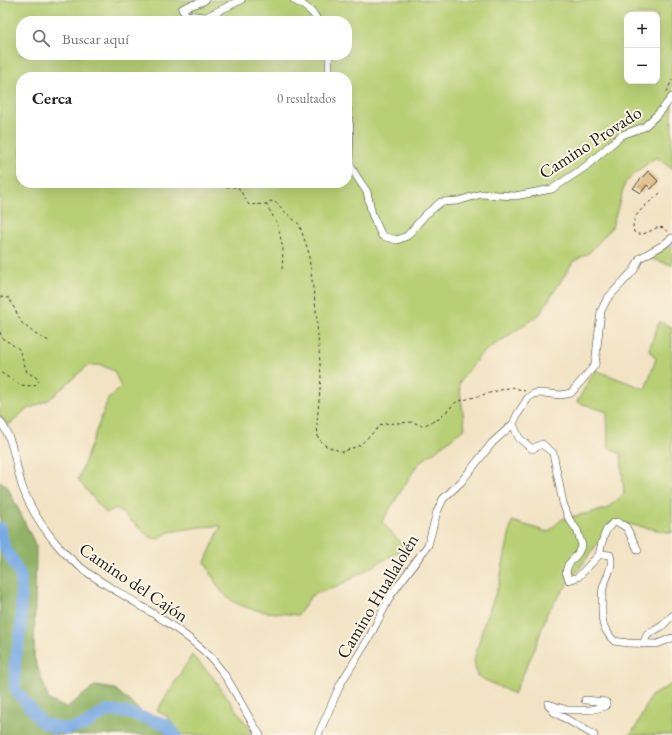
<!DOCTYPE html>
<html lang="es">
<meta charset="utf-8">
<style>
body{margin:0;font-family:"EB Garamond",serif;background:#f2f2f2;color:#222}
.controls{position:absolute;right:12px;top:12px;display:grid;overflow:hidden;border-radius:8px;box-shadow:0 4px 16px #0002}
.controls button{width:36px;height:36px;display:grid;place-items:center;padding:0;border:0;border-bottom:1px solid #e0e0e0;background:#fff;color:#222;font:20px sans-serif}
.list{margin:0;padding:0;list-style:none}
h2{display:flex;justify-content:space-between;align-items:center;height:52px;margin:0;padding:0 16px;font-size:17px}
h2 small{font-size:13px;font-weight:400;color:#767676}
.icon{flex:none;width:22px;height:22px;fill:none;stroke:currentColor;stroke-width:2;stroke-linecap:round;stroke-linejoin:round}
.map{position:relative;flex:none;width:672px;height:735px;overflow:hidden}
.search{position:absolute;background:#fff;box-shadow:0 4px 16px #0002;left:16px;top:16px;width:336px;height:44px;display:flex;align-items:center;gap:10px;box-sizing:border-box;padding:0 14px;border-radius:16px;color:#767676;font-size:15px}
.panel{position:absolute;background:#fff;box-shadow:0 4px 16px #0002;left:16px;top:72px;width:336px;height:116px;border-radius:16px}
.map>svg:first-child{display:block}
.green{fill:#b7cf75;stroke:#6a7648;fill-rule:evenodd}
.forest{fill:#91b266;stroke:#566741}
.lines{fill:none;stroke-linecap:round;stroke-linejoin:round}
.stream{stroke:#7aaae4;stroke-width:2}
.river{stroke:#7aaae4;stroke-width:12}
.building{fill:#daab6d}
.minor-casing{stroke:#3c3a35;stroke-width:8}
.path{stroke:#3c3a35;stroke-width:1;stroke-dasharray:3 3;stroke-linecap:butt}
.minor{stroke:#fff;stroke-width:7}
.labels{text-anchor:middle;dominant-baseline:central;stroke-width:4;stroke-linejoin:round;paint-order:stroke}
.street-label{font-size:18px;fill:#1c1c1c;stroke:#fcf5e5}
</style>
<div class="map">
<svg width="672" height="735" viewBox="0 0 672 735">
<rect width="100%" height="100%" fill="#fcf5e5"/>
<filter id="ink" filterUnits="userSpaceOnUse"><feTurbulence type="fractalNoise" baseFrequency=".025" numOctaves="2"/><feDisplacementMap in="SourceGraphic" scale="8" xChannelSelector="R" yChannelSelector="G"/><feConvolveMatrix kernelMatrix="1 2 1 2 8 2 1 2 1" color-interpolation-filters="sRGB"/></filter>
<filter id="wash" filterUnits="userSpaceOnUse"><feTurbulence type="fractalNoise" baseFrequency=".012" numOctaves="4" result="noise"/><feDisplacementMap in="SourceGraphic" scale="16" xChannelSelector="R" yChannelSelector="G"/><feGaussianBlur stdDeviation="0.9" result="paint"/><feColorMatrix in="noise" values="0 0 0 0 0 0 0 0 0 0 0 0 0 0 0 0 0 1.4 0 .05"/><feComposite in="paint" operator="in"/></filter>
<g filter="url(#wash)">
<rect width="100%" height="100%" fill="#f2e3c4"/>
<g class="green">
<path d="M0,0H672V169L656,157L635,173L625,183L612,227L590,252L573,262L539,315L481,354L459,383L465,428L417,465L382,522L405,548L337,587L312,595L298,615C272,612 241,613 222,592C216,585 210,571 205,562L221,526L200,527L169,532L158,539L150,537L116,508L106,513L78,480L108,399L121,387L114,371L101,365H88L50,399L24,411L8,426L0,416ZM627,15H657V81H627ZM21,21H347V55H21ZM21,77H347V183H21Z"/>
<polygon points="672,245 672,265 647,258"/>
<polygon points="659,322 672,327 672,533 614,521 548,611 535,648 514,694 477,676 474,661 483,627 499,584 512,521 548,532 562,519 606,509 624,494 621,454 608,447 607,412 577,402 595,370 645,389 656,359 649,349"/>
<polygon points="192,655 212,676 254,735 181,735 168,717 157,711"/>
<polygon points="672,684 672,735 630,735 637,725 651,696"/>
</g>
<polygon class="forest" points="0,481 7,486 36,546 34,657 49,700 66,708 95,686 115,689 168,735 0,735"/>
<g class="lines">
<polyline class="stream" points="49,735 67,729"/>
<polyline class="river" points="0,528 4,546 21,576 21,629 15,663 15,689 42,723 67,729 85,725 106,711 124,712 165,724 176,735"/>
</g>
<g id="blocks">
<polygon class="building" points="648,171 658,181 651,189 647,185 641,193 633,188"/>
</g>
</g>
<g filter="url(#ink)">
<use href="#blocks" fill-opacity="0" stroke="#3c3a35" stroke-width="1"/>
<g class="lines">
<defs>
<g id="minor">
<path d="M205,0C198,5 189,4 182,9L186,15L206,17L241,0"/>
<path d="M294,0C302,4 314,12 318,21"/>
<polyline points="329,55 329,77"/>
<polyline points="347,105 350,129 349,163 355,174 367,192 372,214 382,236 397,240 407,236 425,215 441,202 458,201 481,194 515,196 552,189 585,167 622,135 644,127 660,112 672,97"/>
<path d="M0,421C14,440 15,464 22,486C30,509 45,531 60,548C83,574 113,588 141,606C163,619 184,633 203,650C230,674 240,706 260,735"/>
<path d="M513,424L519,438L532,449L542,444L553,453L563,503L569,519L577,530L582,545L578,553L568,565L566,572L569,580L578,577L600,554L610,555C614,567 606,577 603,588C602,593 602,599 602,604C602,622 601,626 614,641L628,643L657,644L672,638"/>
<path d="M599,555C602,544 604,524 617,522L626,527L638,550"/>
<polyline points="643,644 647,635 662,626 672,616"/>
<polyline points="585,700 606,702 606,706 591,710 567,710 548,704 554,712 594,735"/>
<polyline points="318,735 341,683 369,638 391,595 428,545 437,512 443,499 461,482 492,443 513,424 517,415 528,398 533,394 540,393 561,395 571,393 595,365 601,311 607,299 634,270 640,258 663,245 672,238"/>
</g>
</defs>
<use href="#minor" class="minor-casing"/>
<g class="path">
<polyline points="667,92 672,79"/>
<polyline points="625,126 629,118 632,114"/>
<polyline points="222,183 226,187 238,187 249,205 266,204 270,201 277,203 285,212 299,224 308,250 316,310 321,377 317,423 318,438 326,446 342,452 360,445 382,424 413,422 422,426 439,419 456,402 512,387 525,391"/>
<path d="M660,193C650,203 628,215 634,232C642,238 650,230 659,227L664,228L668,233"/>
<polyline points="266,204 278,225 283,250 282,271"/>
<polyline points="0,297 9,298 22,323 35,334 49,341"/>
<polyline points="0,332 2,338 19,349 27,372 40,380 34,386 20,385 0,372"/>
</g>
<use href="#minor" class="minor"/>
</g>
</g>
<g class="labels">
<g class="street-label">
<text transform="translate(590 142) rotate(-33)">Camino Provado</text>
<text transform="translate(134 582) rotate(34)">Camino del Cajón</text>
<text transform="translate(377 596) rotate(-59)">Camino Huallalolén</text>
</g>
</g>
</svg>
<div class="controls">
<button>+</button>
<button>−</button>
</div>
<div class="search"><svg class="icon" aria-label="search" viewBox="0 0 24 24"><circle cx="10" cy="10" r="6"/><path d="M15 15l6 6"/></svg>Buscar aquí</div>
<section class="panel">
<h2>Cerca<small>0 resultados</small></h2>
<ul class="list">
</ul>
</section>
</div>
